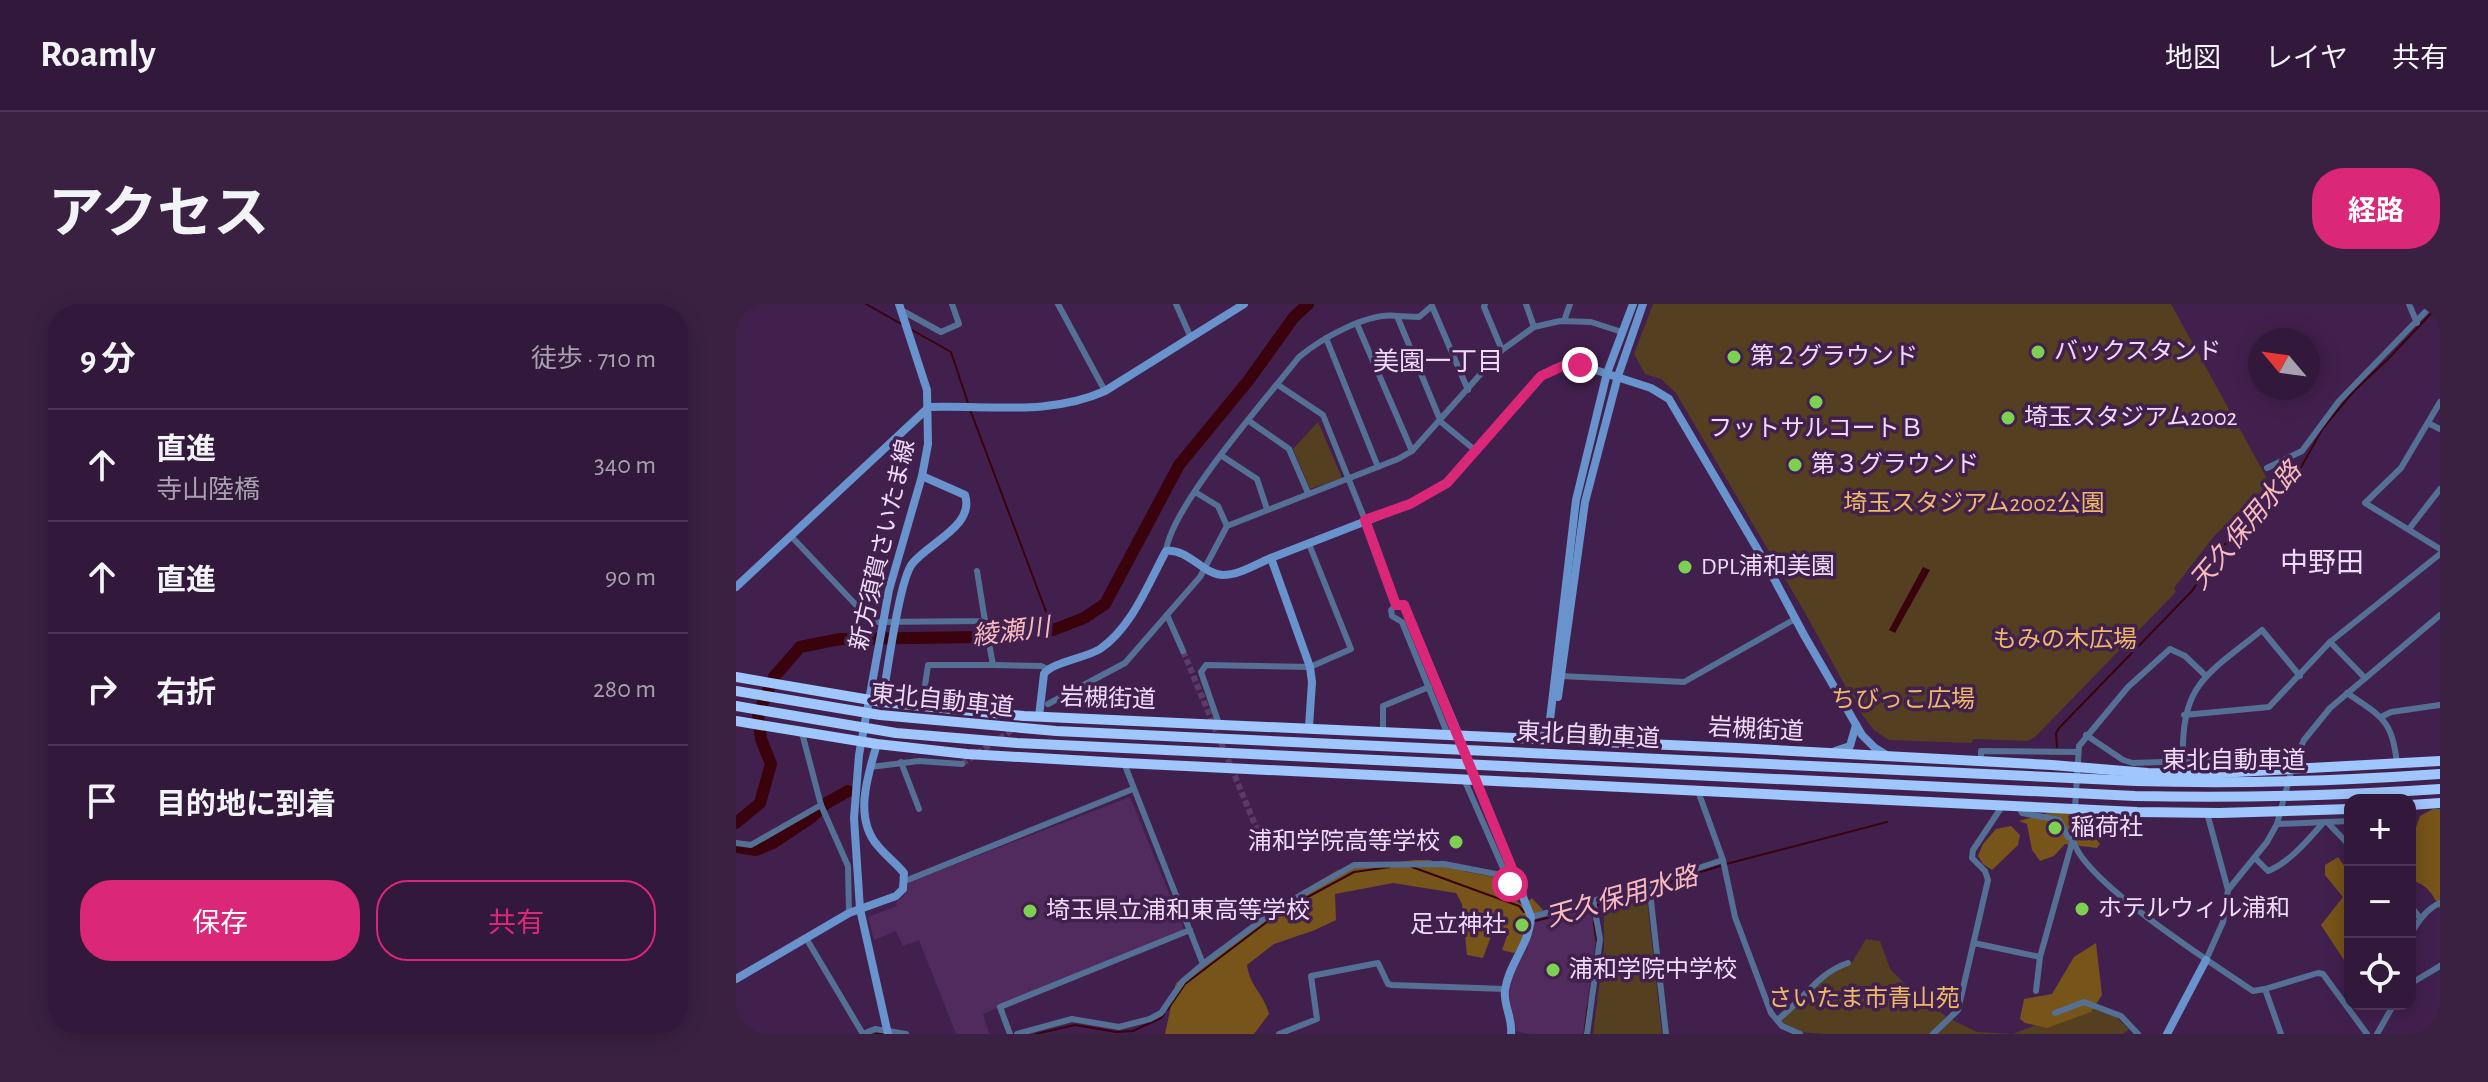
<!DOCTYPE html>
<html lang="ja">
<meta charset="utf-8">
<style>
body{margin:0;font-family:"Alegreya Sans","Noto Sans JP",sans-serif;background:#3a2142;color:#f1f3f6}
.controls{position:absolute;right:24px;bottom:24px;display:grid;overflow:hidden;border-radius:16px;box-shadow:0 4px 20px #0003}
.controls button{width:72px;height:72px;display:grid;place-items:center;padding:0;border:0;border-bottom:2px solid #4d3754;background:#32183a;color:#f1f3f6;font:40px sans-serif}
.compass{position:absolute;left:1512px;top:24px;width:72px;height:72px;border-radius:50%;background:#32183a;box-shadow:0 4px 20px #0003;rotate:299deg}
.stop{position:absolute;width:24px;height:24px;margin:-18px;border:6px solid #db2777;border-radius:50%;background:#fff}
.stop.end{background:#db2777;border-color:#fff;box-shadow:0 2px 8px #0008}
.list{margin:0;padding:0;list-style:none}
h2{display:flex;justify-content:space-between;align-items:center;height:104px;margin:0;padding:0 32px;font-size:34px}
h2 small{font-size:26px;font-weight:400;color:#a8a0af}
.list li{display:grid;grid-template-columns:52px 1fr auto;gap:24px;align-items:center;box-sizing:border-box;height:112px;padding:0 32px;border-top:2px solid #4d3754}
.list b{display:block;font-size:30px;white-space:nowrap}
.list p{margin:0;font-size:26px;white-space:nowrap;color:#a8a0af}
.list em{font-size:26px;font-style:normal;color:#a8a0af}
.actions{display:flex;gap:16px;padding:24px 32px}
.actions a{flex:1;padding:18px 0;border:2px solid #db2777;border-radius:32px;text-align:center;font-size:28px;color:#db2777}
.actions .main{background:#db2777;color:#fff}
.icon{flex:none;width:44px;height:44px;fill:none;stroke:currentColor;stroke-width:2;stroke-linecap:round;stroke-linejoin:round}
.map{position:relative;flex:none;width:1704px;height:730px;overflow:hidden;border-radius:32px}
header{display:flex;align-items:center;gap:48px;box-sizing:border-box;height:112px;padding:0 40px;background:#32183a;border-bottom:2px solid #4d3754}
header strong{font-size:38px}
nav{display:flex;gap:44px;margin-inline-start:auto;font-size:28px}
.intro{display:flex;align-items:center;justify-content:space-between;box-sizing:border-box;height:192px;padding:0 48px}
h1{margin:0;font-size:56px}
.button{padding:20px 36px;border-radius:32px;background:#db2777;color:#fff;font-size:28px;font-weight:700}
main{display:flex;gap:48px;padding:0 48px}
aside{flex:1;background:#32183a;border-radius:32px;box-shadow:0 4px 20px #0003}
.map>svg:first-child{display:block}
.built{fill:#512b5e}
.green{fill:#543f20}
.forest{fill:#775419}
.water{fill:#3a020d}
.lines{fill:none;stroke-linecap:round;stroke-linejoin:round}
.stream{stroke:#3a020d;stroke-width:2}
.river{stroke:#3a020d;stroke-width:12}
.street-tunnel{stroke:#5c3c67;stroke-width:6;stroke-dasharray:6 3;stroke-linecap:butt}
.street{stroke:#557095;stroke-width:6}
.secondary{stroke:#6893cd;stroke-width:8}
.highway{stroke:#9fc6fd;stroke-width:10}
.route{stroke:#db2777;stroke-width:10}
.poi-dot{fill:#7ed053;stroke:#42204e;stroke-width:3}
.labels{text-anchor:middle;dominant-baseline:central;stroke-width:7;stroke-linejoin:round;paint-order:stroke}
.poi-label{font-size:24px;fill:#efdbf7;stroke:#42204e;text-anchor:start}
.park-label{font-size:24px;fill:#eeb968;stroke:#42204e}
.street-label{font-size:24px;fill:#efdbf7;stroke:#42204e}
.neighbourhood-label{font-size:26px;fill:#efdbf7;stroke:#42204e}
.water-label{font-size:26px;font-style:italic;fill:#f8bbbd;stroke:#42204e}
.quarter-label{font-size:28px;fill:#efdbf7;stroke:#42204e}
</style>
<header>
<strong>Roamly</strong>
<nav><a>地図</a><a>レイヤ</a><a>共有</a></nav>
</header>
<div class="intro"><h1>アクセス</h1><a class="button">経路</a></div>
<main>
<aside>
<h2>9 分<small>徒歩 · 710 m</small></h2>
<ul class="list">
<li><svg class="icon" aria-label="ahead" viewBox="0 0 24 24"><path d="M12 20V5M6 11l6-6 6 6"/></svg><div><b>直進</b><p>寺山陸橋</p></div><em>340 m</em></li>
<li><svg class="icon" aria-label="ahead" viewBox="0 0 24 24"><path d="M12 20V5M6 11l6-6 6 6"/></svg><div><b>直進</b></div><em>90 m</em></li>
<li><svg class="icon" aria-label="right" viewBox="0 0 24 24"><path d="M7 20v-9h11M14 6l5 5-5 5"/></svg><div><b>右折</b></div><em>280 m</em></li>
<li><svg class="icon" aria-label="arrive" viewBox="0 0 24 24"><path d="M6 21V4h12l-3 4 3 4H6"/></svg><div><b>目的地に到着</b></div></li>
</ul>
<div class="actions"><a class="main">保存</a><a>共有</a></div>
</aside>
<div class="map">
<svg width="1704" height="730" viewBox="0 0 1704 730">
<rect width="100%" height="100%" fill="#42204e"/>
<g class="built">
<polygon points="394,493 448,626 247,710 253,730 220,730 183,636 167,642 160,627 138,636 132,613 161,602 160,598 168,592 174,578"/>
<polygon points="855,605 859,640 847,730 793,730 780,727 773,690 774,679 780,663 791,646 798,618"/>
</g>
<g class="green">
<polygon points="917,0 1435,0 1528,169 1532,178 1531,184 1479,231 1438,284 1440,288 1300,432 1292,437 1237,435 1236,439 1153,436 1138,426 1122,405 1068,307 940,89 925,75 909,70 898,50"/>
<polygon points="582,118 606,174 574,185 557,145"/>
<polygon points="910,587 926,730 857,730 868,645 868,604"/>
<polygon points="1130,635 1144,637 1154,665 1167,678 1212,714 1241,728 1277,730 1349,702 1380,713 1393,725 1387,730 1091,730 1061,728 1045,717 1089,671 1115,660"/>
</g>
<g class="forest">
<path d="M1697,505H1704V605C1697,590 1691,580 1674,576V540L1684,512Z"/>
<polygon points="1333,508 1345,516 1364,540 1361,544 1329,540 1318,552 1304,557 1296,546 1291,520 1283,517 1312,509"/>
<polygon points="1275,522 1284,531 1282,541 1256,566 1247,560 1242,552 1247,540 1260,525"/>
<polygon points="1602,553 1614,570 1614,678 1609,675 1608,656 1585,621 1607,593 1589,571 1589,561"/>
<path d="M679,556H694L731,568L764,574C769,588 774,594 787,601L796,594L807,606L789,615L788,637L778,649L766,646L772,629L757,627L747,654L731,651L726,600L720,589L657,579L599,590L600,616L579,626L538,640L511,661C514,683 528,690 533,710L518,730H429L440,679L566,587L602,566Z"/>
<polygon points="1360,639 1366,691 1355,708 1311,724 1289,719 1284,715 1288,695 1316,690 1338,653"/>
</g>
<polygon class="water" points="1187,263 1194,266 1159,329 1153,326"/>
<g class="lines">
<g class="stream">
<polyline points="130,0 167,21"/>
<polyline points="176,26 215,48 233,102"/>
<polyline points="235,108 317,326"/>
<polyline points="1321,443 1320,429 1323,424 1456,287 1486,242 1516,222 1564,165 1587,124 1618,87 1652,55 1704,0"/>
<polyline points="990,560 1151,518"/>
<polyline points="676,563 783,602 788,608"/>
<polyline points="861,601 984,562"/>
<polyline points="799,617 855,603"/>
<polyline points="858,619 861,637"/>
<polyline points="432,705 449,680 544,608 618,568 654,563"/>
<polyline points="849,728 852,702"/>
<polyline points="140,730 149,730"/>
<polyline points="300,730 339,721 380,728 397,727 425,714 428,710"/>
</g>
<g class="river">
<polyline points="0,519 24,499 35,460 25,435 22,410 38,373 64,343 104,335 247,333 279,328 317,326 348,314 369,300 443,161 512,77 558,13 572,0"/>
<polyline points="0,543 20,546 37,539 76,513 89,500 112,487"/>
</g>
<g class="street-tunnel">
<polyline points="447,347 530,547"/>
<polyline points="226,460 279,424"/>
</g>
<g class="street">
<polyline points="322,0 369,87"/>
<polyline points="440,0 455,34"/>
<polyline points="749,0 748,3 766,46"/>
<polyline points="790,0 798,23"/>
<polyline points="1673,0 1681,19"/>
<polyline points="165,6 205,28 223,20 216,0"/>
<polyline points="661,12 683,13 696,2 732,86"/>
<polyline points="828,17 834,0"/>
<polyline points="621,20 676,147"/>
<polyline points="590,34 642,163"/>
<polyline points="542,81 587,111 629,216"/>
<polyline points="1704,98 1665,164 1629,199 1704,245"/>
<polyline points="513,117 553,145 572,189"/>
<polyline points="1692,119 1704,125"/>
<polyline points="486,152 521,175 531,205"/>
<polyline points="1531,164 1566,147 1603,97 1697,0"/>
<polyline points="459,188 482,202 491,222"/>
<polyline points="1673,225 1704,185"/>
<polyline points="55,232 136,318 249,317 241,267"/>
<path d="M430,247C436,201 531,94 563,53C586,34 632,8 661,12L705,118L740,147"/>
<polyline points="660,301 655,306 656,312 666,318 712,431"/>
<polyline points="431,311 447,347"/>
<polyline points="1594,338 1629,374"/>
<polyline points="257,361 305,362 312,365"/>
<polyline points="825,372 948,378 1059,315"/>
<path d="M1611,389C1646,413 1657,416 1661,461"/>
<polyline points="312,400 389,359 464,273 491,222 662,155 676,147 766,46 798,23 824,17 855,18 886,28"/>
<polyline points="186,402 192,361 257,361 249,317"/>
<polyline points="1448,411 1533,403 1594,338 1704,250"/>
<polyline points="1645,413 1655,408 1704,401"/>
<polyline points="483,420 465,368 470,361 574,363 615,345 573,240"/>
<polyline points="647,428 647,402 693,383"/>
<polyline points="66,429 85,501 112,562 113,609"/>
<polyline points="1350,431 1387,456 1397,459 1485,456 1496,468"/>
<polyline points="1245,457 1245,447 1341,448"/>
<path d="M1447,457C1444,379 1471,371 1526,326L1564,372"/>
<polyline points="165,458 183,505"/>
<polyline points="388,459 467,660"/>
<polyline points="134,463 183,457 226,460"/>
<polyline points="728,475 774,580 785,588"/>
<polyline points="962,487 987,556 999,613 1035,709 1046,722 1064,730"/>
<path d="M1283,503L1286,509L1323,516L1332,533L1337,535C1344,576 1481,662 1517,687L1529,685L1545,730"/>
<polyline points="1471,509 1492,586"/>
<polyline points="1592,519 1614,542"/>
<polyline points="1541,520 1614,517"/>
<polyline points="0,539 15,541 85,501"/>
<path d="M1519,554L1532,567C1554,558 1572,536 1587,519"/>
<polyline points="169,577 397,485"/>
<polyline points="913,579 930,730"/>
<polyline points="1674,601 1684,614"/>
<polyline points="795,613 883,590 987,556"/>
<path d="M1674,631C1682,618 1689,606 1704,599"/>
<polyline points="70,634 127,730 139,725 170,730"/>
<polyline points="1238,639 1304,653"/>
<polyline points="1470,656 1487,618 1492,586 1531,538 1541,520 1558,457 1568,436 1594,404 1704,311"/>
<polyline points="1674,680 1704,662"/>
<polyline points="1529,685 1582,669 1587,670 1631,730"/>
<polyline points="1300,687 1304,653 1337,535 1343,442 1392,383 1434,345 1449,352 1470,372"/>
<polyline points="1319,709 1348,698 1385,712 1402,730"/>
<polyline points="0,713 10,730"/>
<path d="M1041,716C1067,697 1081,669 1112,659"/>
<polyline points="274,730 264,703 454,626"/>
<polyline points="281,730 336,715 383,723 414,715 425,709 447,677 467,660 542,604 618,561 708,560 770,572"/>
<polyline points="543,730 581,715 575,672 642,659 652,680 656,681 769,685"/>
<polyline points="851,730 864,635 857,596"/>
<polyline points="1197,730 1222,706 1252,576 1249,567 1236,554 1237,546 1267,501"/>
<polyline points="1641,730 1658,700"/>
</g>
<g class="secondary">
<path d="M629,216L660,301H668L719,422L795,613C793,642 773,659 769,686C767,700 777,715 775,730"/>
<path d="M0,283L193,103C253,101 313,112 369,87L508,0"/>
<polyline points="822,393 849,198 882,72 907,0"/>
<path d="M146,398C151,371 163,277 176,260C192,239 239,222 229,191L186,172"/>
<path d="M303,412L308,370C316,358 350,354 364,345C396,323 412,280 430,247C452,244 468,271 487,271C503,271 520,260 535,254"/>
<polyline points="573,423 576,378 574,363 535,254 674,200 711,179 805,72 818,65 829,61 844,61 915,84 933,95 1029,258 1068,331 1126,431 1139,444 1152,452"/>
<polyline points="799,434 813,424 840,196 871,69 897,0"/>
<polyline points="1099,447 1114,442 1120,421"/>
<path d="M0,675L113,609L160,592L167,585L168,569C160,559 150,552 142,542C117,514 132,471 141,440"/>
<polyline points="152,730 124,605 118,514 123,451 153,286 186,172 192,140 191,86 163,0"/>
<polyline points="1431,730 1470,656"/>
</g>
<g class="highway">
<polyline points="0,373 146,398 288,412 1001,444 1316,461 1412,469 1463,470 1704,457"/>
<path d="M0,387L144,411L320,427L1400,477C1502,480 1603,477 1704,470"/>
<path d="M0,402L160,429L281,439L1399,492C1501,494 1602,492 1704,485"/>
<polyline points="0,417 141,440 231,450 388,459 1401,508 1483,509 1614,505"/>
<polyline points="1674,501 1704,499"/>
</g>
</g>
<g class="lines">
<polyline class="route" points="774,580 786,589 668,301 660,301 629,216 674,200 711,179 805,72 829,61 844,61"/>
</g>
<g class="poi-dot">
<circle cx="1302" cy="48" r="8"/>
<circle cx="998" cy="53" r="8"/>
<circle cx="1080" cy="98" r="8"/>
<circle cx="1272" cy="114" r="8"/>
<circle cx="1059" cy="161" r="8"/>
<circle cx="949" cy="263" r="8"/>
<circle cx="1319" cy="524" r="8"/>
<circle cx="720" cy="538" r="8"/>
<circle cx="1346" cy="605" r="8"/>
<circle cx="294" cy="607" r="8"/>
<circle cx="786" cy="621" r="8"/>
<circle cx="817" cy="666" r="8"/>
</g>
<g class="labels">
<g class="poi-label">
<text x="1318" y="48">バックスタンド</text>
<text x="1014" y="53">第２グラウンド</text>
<text x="1288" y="114">埼玉スタジアム2002</text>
<text x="1080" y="125" text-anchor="middle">フットサルコートＢ</text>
<text x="1075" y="161">第３グラウンド</text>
<text x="965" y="263">DPL浦和美園</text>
<text x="1335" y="524">稲荷社</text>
<text x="704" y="538" text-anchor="end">浦和学院高等学校</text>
<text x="1362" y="605">ホテルウィル浦和</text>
<text x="310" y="607">埼玉県立浦和東高等学校</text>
<text x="770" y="621" text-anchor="end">足立神社</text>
<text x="833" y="666">浦和学院中学校</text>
</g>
<g class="park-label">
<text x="1238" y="200">埼玉スタジアム2002公園</text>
<text x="1329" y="336">もみの木広場</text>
<text x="1167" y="396">ちびっこ広場</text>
<text x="1128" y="695">さいたま市青山苑</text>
</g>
<g class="street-label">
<text transform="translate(147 241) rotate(-77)">新方須賀さいたま線</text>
<text transform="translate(372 395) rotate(2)">岩槻街道</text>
<text transform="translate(206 397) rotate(6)">東北自動車道</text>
<text transform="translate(1020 426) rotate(3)">岩槻街道</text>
<text transform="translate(852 432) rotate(3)">東北自動車道</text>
<text x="1498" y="457">東北自動車道</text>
</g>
<g class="neighbourhood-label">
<text x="702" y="58">美園一丁目</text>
</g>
<g class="water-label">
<text transform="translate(1510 222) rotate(-50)">天久保用水路</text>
<text transform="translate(275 328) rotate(-7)">綾瀬川</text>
<text transform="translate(886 593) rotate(-16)">天久保用水路</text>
</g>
<g class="quarter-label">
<text x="1586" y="260">中野田</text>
</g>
</g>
</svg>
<div class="controls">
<button>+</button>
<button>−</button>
<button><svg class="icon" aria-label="locate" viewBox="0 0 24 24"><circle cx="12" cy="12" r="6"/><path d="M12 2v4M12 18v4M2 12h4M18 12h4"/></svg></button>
</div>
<svg class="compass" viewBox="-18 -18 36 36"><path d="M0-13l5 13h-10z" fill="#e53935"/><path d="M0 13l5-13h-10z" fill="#a8a0af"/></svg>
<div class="stop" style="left:774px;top:580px"></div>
<div class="stop end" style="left:844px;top:61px"></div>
</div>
</main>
